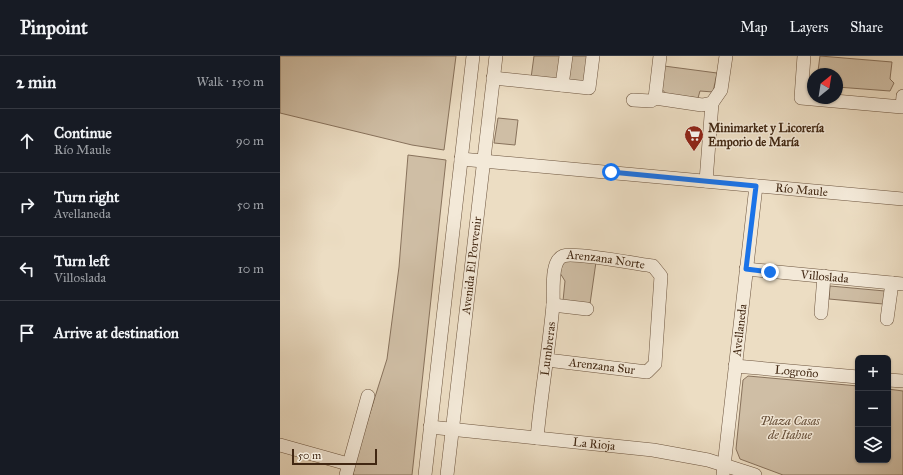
<!DOCTYPE html>
<meta charset="utf-8">
<style>
body{margin:0;font-family:"IM FELL Great Primer",serif;background:#242831;color:#f1f3f6}
.controls{position:absolute;right:12px;bottom:12px;display:grid;overflow:hidden;border-radius:6px;box-shadow:0 1px 3px #0004}
.controls button{width:36px;height:36px;display:grid;place-items:center;padding:0;border:0;border-bottom:1px solid #363941;background:#171b24;color:#f1f3f6;font:20px sans-serif}
.compass{position:absolute;left:527px;top:12px;width:36px;height:36px;border-radius:50%;background:#171b24;box-shadow:0 1px 3px #0004;rotate:30deg}
.scale{position:absolute;left:12px;bottom:10px;width:85px;box-sizing:border-box;padding-left:4px;border:2px solid #412712;border-top:0;font-size:11px;line-height:14px;white-space:nowrap;color:#412712;-webkit-text-stroke:3px #f3e9d8;paint-order:stroke}
.stop{position:absolute;width:12px;height:12px;margin:-9px;border:3px solid #1a73e8;border-radius:50%;background:#fff}
.stop.end{background:#1a73e8;border-color:#fff;box-shadow:0 1px 4px #0008}
.list{margin:0;padding:0;list-style:none}
h2{display:flex;justify-content:space-between;align-items:center;height:52px;margin:0;padding:0 16px;font-size:17px}
h2 small{font-size:13px;font-weight:400;color:#9ea1a6}
.list li{display:grid;grid-template-columns:26px 1fr auto;gap:12px;align-items:center;box-sizing:border-box;height:64px;padding:0 16px;border-top:1px solid #363941}
.list b{display:block;font-size:15px;white-space:nowrap}
.list p{margin:0;font-size:13px;white-space:nowrap;color:#9ea1a6}
.list em{font-size:13px;font-style:normal;color:#9ea1a6}
.icon{flex:none;width:22px;height:22px;fill:none;stroke:currentColor;stroke-width:2;stroke-linecap:round;stroke-linejoin:round}
.map{position:relative;flex:none;width:623px;height:419px;overflow:hidden}
header{display:flex;align-items:center;gap:24px;box-sizing:border-box;height:56px;padding:0 20px;background:#171b24;border-bottom:1px solid #363941}
header strong{font-size:19px}
nav{display:flex;gap:22px;margin-inline-start:auto;font-size:14px}
main{display:flex}
aside{flex:1;background:#171b24}
.map>svg:first-child{display:block}
.green{fill:#cfbea5;stroke:#88725c}
.lines{fill:none;stroke-linecap:round;stroke-linejoin:round}
.minor-casing{stroke:#6c543e;stroke-width:14}
.minor{stroke:#f3e9d8;stroke-width:13}
.route{stroke:#1a73e8;stroke-width:5}
.labels{text-anchor:middle;dominant-baseline:central;stroke-width:3;stroke-linejoin:round;paint-order:stroke}
.poi-label{font-size:12px;font-weight:bold;fill:#412712;stroke:#f3e9d8;text-anchor:start}
.street-label{font-size:12px;fill:#412712;stroke:#f3e9d8}
.park-label{font-size:12px;font-style:italic;fill:#644d37;stroke:#f3e9d8}
</style>
<header>
<strong>Pinpoint</strong>
<nav><a>Map</a><a>Layers</a><a>Share</a></nav>
</header>
<main>
<aside>
<h2>2 min<small>Walk · 150 m</small></h2>
<ul class="list">
<li><svg class="icon" aria-label="ahead" viewBox="0 0 24 24"><path d="M12 20V5M6 11l6-6 6 6"/></svg><div><b>Continue</b><p>Río Maule</p></div><em>90 m</em></li>
<li><svg class="icon" aria-label="right" viewBox="0 0 24 24"><path d="M7 20v-9h11M14 6l5 5-5 5"/></svg><div><b>Turn right</b><p>Avellaneda</p></div><em>50 m</em></li>
<li><svg class="icon" aria-label="left" viewBox="0 0 24 24"><path d="M17 20v-9H6M10 6l-5 5 5 5"/></svg><div><b>Turn left</b><p>Villoslada</p></div><em>10 m</em></li>
<li><svg class="icon" aria-label="arrive" viewBox="0 0 24 24"><path d="M6 21V4h12l-3 4 3 4H6"/></svg><div><b>Arrive at destination</b></div></li>
</ul>
</aside>
<div class="map">
<svg width="623" height="419" viewBox="0 0 623 419">
<rect width="100%" height="100%" fill="#ecddc3"/>
<filter id="stains"><feTurbulence type="fractalNoise" baseFrequency=".005" numOctaves="4"/><feColorMatrix values="0 0 0 0 .2 0 0 0 0 .09 0 0 0 0 .02 0 0 0 .5 -.17"/></filter>
<radialGradient id="worn" r=".72"><stop offset=".6" stop-color="#630" stop-opacity="0"/><stop offset="1" stop-color="#630" stop-opacity=".3"/></radialGradient>
<g class="green">
<polygon points="0,0 176,0 164,94 132,89 0,57"/>
<polygon points="254,0 312,0 309,19 300,29 251,22"/>
<polygon points="540,0 612,6 610,23 614,27 610,35 557,31 557,18 534,18 538,15"/>
<polygon points="384,10 437,17 433,36 420,35 418,42 386,38 381,32"/>
<polygon points="218,62 238,64 235,89 214,87"/>
<polygon points="128,99 166,104 132,419 73,419 77,398 107,303 119,211"/>
<polygon points="288,203 316,206 310,248 283,245 285,225 280,217 281,210"/>
<polygon points="550,230 605,235 603,248 549,243"/>
<polygon points="468,320 578,330 578,404 608,404 608,333 623,335 623,419 503,419 460,403 456,393 463,324"/>
</g>
<g class="lines">
<defs>
<g id="minor">
<polyline points="524,0 521,42 622,51 623,40"/>
<polyline points="213,22 309,32 313,0"/>
<polyline points="282,29 286,0"/>
<polyline points="375,42 380,0"/>
<polyline points="353,44 371,45 375,42 422,49 432,47"/>
<polyline points="432,47 441,34 446,0"/>
<path id="s1" d="M181,103L623,143"/>
<polyline points="426,125 432,47"/>
<path id="s2" d="M466,213L623,228"/>
<polyline points="273,249 307,253"/>
<polyline points="541,257 544,220"/>
<polyline points="607,263 612,227"/>
<path id="s3" d="M455,310L578,321"/>
<polyline points="608,324 623,325"/>
<path id="s4" d="M150,371L373,394L428,404L475,419"/>
<path id="s5" d="M257,382C261,338 269,293 273,249C274,237 270,205 283,200C294,196 358,208 373,210L381,220L375,308L367,316L267,304"/>
<polyline points="0,389 68,408"/>
<polyline points="66,419 88,340"/>
<polyline points="145,419 193,0"/>
<path id="s6" d="M167,419L216,0"/>
<path id="s7" d="M443,419L476,130"/>
</g>
</defs>
<use href="#minor" class="minor-casing"/>
<use href="#minor" class="minor"/>
</g>
<g class="lines">
<polyline class="route" points="331,116 476,130 466,213 490,216"/>
</g>
<defs>
<symbol id="supermarket-pin" viewBox="-11 -11 22 30"><path d="M0 17L-7.5 6A9.5 9.5 0 1 1 7.5 6Z" fill="#8f2418" stroke="#f3e9d8"/><path d="M-6-5.5h2.5l.6 2H6L4.5 2H-2.5L-4.4-4H-6ZM-1.5 3.2a1.3 1.3 0 1 0 .1 0ZM3 3.2a1.3 1.3 0 1 0 .1 0Z" fill="#fff"/></symbol>
</defs>
<g fill-rule="evenodd">
<use href="#supermarket-pin" x="403" y="68" width="22" height="30"/>
</g>
<g class="labels">
<g class="poi-label">
<text x="428" y="72">Minimarket y Licorería<tspan x="428" dy="14">Emporio de María</tspan></text>
</g>
<g class="street-label">
<text stroke="none"><textPath href="#s1" startOffset="342">Río Maule</textPath></text>
<text stroke="none"><textPath href="#s5" startOffset="229">Arenzana Norte</textPath></text>
<text stroke="none"><textPath href="#s6" startOffset="211">Avenida El Porvenir</textPath></text>
<text stroke="none"><textPath href="#s2" startOffset="79">Villoslada</textPath></text>
<text stroke="none"><textPath href="#s7" startOffset="146">Avellaneda</textPath></text>
<text stroke="none"><textPath href="#s5" startOffset="90">Lumbreras</textPath></text>
<text transform="translate(322 310) rotate(7)">Arenzana Sur</text>
<text stroke="none"><textPath href="#s3" startOffset="62">Logroño</textPath></text>
<text stroke="none"><textPath href="#s4" startOffset="165">La Rioja</textPath></text>
</g>
<g class="park-label">
<text x="510" y="365">Plaza Casas<tspan x="510" dy="14">de Itahue</tspan></text>
</g>
</g>
<rect width="100%" height="100%" filter="url(#stains)"/>
<rect width="100%" height="100%" fill="url(#worn)"/>
</svg>
<div class="controls">
<button>+</button>
<button>−</button>
<button><svg class="icon" aria-label="layers" viewBox="0 0 24 24"><path d="M12 4l9 5-9 5-9-5zM3 14l9 5 9-5"/></svg></button>
</div>
<svg class="compass" viewBox="-18 -18 36 36"><path d="M0-13l5 13h-10z" fill="#e53935"/><path d="M0 13l5-13h-10z" fill="#9ea1a6"/></svg>
<div class="scale">50 m</div>
<div class="stop" style="left:331px;top:116px"></div>
<div class="stop end" style="left:490px;top:216px"></div>
</div>
</main>
